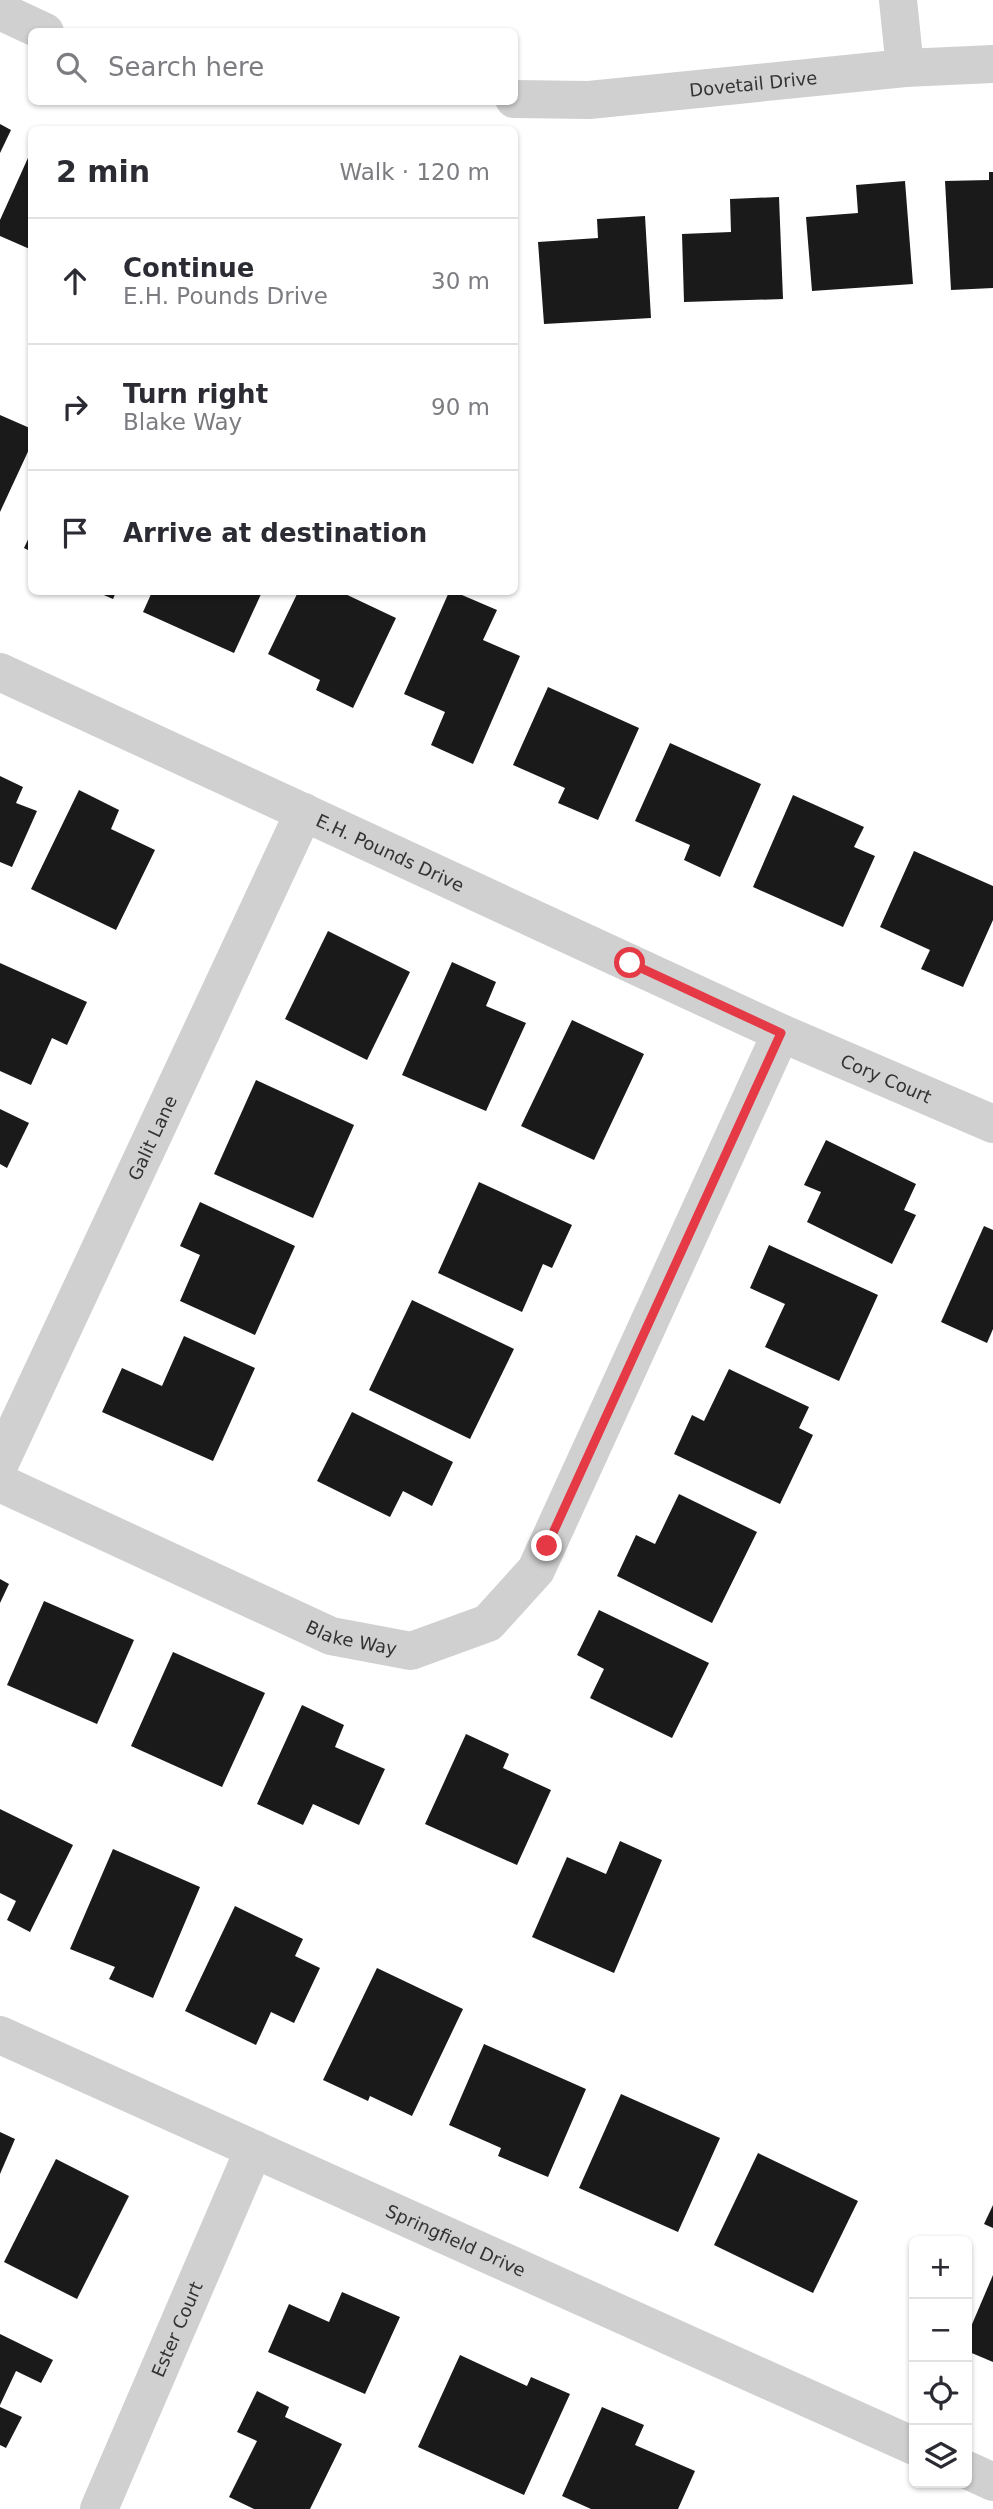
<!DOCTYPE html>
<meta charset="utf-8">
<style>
body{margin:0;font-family:"DejaVu Sans",sans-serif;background:#f2f2f3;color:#2b2b33}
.controls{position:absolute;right:21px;bottom:21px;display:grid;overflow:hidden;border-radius:10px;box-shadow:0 2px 5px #0004}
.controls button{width:63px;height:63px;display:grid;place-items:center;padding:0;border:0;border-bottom:2px solid #e1e1e2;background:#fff;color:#2b2b33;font:35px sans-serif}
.stop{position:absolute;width:21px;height:21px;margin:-16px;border:5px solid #e63946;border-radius:50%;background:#fff}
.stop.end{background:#e63946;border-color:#fff;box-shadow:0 2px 7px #0008}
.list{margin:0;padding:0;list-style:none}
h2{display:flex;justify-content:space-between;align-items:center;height:91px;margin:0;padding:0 28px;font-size:30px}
h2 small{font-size:23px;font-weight:400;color:#7c7c81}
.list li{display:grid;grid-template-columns:46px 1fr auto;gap:21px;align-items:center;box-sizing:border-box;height:126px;padding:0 28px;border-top:2px solid #e1e1e2}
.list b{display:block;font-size:26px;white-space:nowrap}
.list p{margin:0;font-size:23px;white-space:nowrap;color:#7c7c81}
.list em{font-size:23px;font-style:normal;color:#7c7c81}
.icon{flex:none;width:38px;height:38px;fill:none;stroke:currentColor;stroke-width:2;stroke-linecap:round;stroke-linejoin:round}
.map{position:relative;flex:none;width:993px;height:2509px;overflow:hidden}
.search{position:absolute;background:#fff;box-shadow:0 2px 5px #0004;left:28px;top:28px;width:490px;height:77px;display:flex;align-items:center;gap:18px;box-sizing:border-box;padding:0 24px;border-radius:10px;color:#7c7c81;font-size:26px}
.panel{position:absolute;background:#fff;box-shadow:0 2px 5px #0004;left:28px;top:126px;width:490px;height:469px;border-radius:10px}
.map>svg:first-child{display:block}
.building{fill:#1a1a1a}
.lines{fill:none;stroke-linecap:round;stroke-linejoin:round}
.minor{stroke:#d0d0d0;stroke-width:38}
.route{stroke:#e63946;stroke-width:9}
.labels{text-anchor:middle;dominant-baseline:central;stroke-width:7;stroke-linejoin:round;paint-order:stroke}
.street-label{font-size:18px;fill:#333;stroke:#fff}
</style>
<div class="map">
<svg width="993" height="2509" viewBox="0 0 993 2509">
<rect width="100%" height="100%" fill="#fff"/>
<g class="building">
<polygon points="0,124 11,130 0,153"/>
<polygon points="32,149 32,250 0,236 0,220"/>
<polygon points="989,172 993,172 993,288 951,290 945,181 989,180"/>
<polygon points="905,181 913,284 812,291 806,217 858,213 856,185"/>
<polygon points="779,197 783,299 684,302 682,234 731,232 730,199"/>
<polygon points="645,216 651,318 544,324 538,242 598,238 597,219"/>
<polygon points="0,415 32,429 32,443 0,512"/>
<polygon points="32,531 32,552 24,548"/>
<polygon points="97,592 116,592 113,599"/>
<polygon points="152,592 262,592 234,653 143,612"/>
<polygon points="298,592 341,592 396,618 353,708 316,690 320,680 268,654"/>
<polygon points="449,592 455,592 497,610 483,640 520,656 473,764 431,745 445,712 404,694"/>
<polygon points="548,687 639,728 598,820 558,803 565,788 513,765"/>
<polygon points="670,743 761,784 720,877 684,860 690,845 635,821"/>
<polygon points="0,776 23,787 16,803 37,811 12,867 0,862"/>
<polygon points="79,790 119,810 111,829 155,850 116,930 31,889"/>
<polygon points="793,795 864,827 854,847 875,856 843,927 753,887"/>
<polygon points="914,851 993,886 993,920 963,987 921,969 930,950 880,927"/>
<polygon points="328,931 410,972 367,1060 285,1019"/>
<polygon points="452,962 496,982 486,1006 526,1023 486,1111 402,1075"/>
<polygon points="0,963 87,1002 67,1045 52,1038 31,1085 0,1071"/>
<polygon points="572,1020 644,1054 594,1160 521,1126"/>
<polygon points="256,1080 354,1125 313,1218 214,1174"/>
<polygon points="0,1109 29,1123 7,1168 0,1164"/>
<polygon points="826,1140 916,1184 904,1210 916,1215 892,1264 807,1222 821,1192 804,1185"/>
<polygon points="479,1182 572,1225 552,1268 543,1264 522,1312 438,1273"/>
<polygon points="200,1202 295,1246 255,1335 180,1301 200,1255 180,1246"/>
<polygon points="984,1226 993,1230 993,1329 987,1343 941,1322"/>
<polygon points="769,1245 878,1295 839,1381 765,1347 785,1304 750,1288"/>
<polygon points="412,1300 514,1349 470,1439 369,1390"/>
<polygon points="184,1336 255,1368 213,1461 102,1412 122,1368 162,1386"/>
<polygon points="729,1369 809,1407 799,1428 813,1435 780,1504 674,1454 692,1415 704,1421"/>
<polygon points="352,1412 453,1462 432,1506 403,1491 390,1517 317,1481"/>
<polygon points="679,1494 757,1532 712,1623 617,1576 636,1535 655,1544"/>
<polygon points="0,1579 9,1584 0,1603"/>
<polygon points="44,1601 134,1640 97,1724 7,1685"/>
<polygon points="599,1610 709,1663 672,1738 590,1698 604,1669 577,1655"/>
<polygon points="173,1652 265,1693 222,1787 131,1746"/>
<polygon points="302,1705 344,1725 335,1747 385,1769 359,1825 313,1804 303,1825 257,1804"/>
<polygon points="466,1734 509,1754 503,1768 551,1790 517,1865 425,1824"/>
<polygon points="0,1809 73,1845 30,1932 7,1920 16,1901 0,1893"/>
<polygon points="620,1841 662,1860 614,1973 532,1937 567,1857 606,1874"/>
<polygon points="113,1849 200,1887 153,1998 109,1979 115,1967 70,1949"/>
<polygon points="235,1906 303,1939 295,1956 320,1968 294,2023 271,2012 256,2045 185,2011"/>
<polygon points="377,1968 463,2009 412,2116 370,2096 368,2101 323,2080"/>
<polygon points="484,2044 586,2089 548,2177 498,2156 501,2148 449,2125"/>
<polygon points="621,2094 720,2138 678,2232 579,2188"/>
<polygon points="0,2132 15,2139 0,2174"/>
<polygon points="758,2153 858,2201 813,2293 714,2245"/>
<polygon points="56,2159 129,2196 77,2299 4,2262"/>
<polygon points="993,2205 993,2228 984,2224"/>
<polygon points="993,2275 993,2362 967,2351 967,2336"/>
<polygon points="342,2292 400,2317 365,2394 268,2352 289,2304 329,2322"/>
<polygon points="0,2334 53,2360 41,2383 16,2371 0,2405"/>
<polygon points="460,2355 527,2386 531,2377 570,2394 524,2495 418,2447"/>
<polygon points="257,2391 289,2407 285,2417 342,2444 310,2509 254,2509 229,2497 257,2441 237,2432"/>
<polygon points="0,2407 22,2417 6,2448 0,2445"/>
<polygon points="602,2407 644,2425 635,2445 695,2471 678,2509 591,2509 562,2496"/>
</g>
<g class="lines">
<g class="minor">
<polyline points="898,0 905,68"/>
<polyline points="0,11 45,32"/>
<path id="s1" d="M514,99L589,100L905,68L993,64"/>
<path id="s2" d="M0,672L781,1033L993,1124"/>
<path id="s3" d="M0,1463L304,812"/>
<path id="s4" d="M0,1483L331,1636L411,1651L488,1623L536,1570L781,1033"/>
<path id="s5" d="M0,2035L914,2446"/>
<polyline points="967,2470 993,2482"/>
<path id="s6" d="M99,2509L254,2149"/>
</g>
</g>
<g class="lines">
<polyline class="route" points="547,1546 781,1033 630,963"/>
</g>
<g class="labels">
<g class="street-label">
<text stroke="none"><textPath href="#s1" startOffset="240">Dovetail Drive</textPath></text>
<text stroke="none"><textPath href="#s2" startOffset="430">E.H. Pounds Drive</textPath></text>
<text stroke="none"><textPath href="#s2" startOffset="975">Cory Court</textPath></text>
<text stroke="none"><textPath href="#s3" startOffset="359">Galit Lane</textPath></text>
<text stroke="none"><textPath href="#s4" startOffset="385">Blake Way</textPath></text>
<text stroke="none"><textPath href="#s5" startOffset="500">Springfield Drive</textPath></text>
<text stroke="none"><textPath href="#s6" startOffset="196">Ester Court</textPath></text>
</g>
</g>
</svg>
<div class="controls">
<button>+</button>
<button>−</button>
<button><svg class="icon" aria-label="locate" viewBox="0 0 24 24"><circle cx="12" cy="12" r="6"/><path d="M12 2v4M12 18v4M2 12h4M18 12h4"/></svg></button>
<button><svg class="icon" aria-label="layers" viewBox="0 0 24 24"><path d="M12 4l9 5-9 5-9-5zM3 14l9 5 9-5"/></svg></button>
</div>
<div class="stop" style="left:630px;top:963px"></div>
<div class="stop end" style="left:547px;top:1546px"></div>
<div class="search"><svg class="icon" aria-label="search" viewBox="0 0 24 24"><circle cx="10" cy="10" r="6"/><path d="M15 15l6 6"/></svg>Search here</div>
<section class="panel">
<h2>2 min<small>Walk · 120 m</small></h2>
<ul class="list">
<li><svg class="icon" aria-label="ahead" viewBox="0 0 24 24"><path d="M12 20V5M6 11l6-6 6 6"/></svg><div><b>Continue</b><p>E.H. Pounds Drive</p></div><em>30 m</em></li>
<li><svg class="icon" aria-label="right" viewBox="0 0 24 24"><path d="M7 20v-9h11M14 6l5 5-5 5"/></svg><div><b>Turn right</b><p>Blake Way</p></div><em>90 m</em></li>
<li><svg class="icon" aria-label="arrive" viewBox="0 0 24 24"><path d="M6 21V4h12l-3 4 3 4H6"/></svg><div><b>Arrive at destination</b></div></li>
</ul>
</section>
</div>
